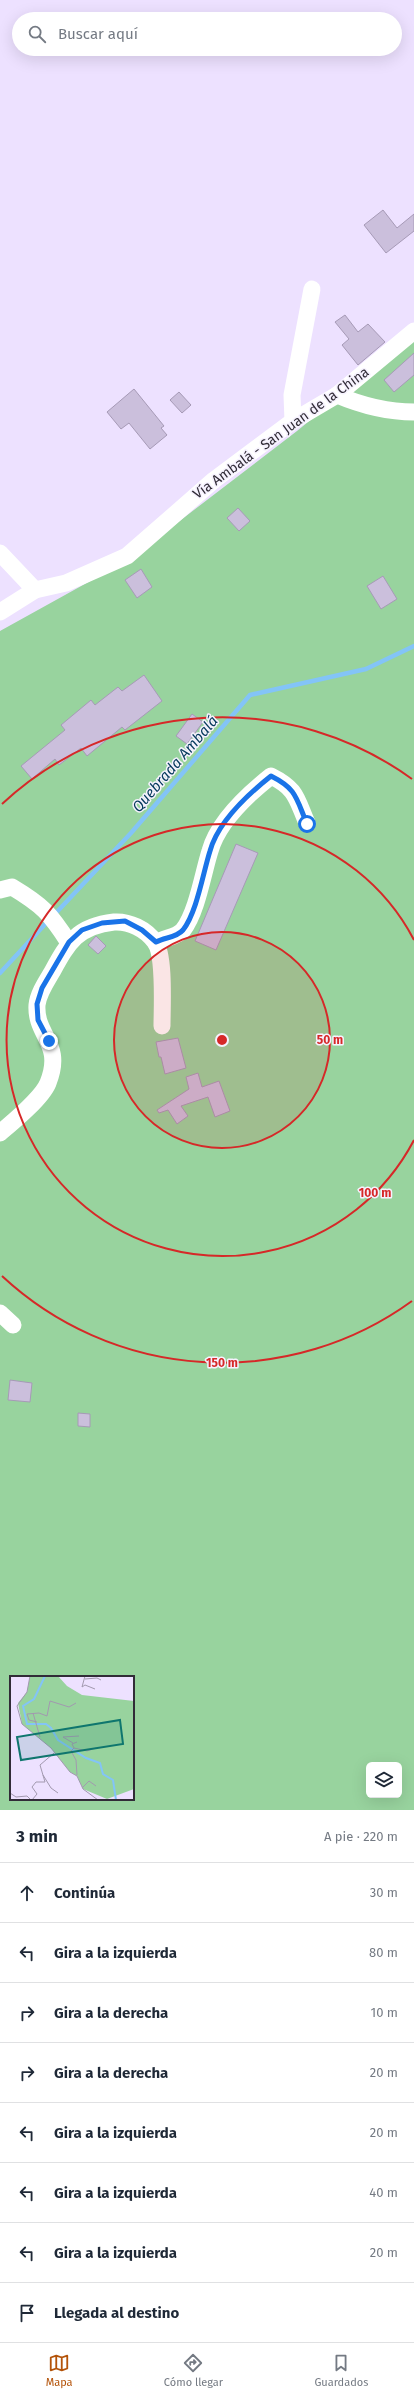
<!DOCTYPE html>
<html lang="es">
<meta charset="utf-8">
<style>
body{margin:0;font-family:"Fira Sans",sans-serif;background:#f6f6f7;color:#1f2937}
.controls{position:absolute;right:12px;bottom:12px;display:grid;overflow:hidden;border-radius:6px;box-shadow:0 4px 16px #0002}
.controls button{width:36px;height:36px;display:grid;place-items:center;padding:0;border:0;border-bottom:1px solid #e0e1e3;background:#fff;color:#1f2937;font:20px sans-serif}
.stop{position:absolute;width:12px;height:12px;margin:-9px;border:3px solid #1a73e8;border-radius:50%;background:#fff}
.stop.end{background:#1a73e8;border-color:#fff;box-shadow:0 1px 4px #0008}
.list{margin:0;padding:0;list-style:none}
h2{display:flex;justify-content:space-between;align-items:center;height:52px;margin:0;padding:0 16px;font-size:17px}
h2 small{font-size:13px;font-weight:400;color:#747a83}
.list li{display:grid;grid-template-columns:26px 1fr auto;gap:12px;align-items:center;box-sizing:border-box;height:60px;padding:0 16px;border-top:1px solid #e0e1e3}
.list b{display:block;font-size:15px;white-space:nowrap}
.list em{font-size:13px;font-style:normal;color:#747a83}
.icon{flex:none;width:22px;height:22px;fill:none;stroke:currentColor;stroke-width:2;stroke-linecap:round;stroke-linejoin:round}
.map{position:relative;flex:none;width:414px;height:1810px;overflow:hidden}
.search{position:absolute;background:#fff;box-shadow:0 4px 16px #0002;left:12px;right:12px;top:12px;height:44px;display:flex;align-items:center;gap:10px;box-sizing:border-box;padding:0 14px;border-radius:22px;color:#747a83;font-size:15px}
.sheet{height:532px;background:#fff}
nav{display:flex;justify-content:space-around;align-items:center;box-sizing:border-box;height:56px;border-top:1px solid #e0e1e3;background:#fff;font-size:11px;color:#747a83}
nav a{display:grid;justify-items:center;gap:2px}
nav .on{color:#b45309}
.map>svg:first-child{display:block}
.green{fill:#98d39e;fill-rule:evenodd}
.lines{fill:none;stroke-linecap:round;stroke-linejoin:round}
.stream{stroke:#83c4f7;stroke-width:4.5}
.building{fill:#cbbfdc;stroke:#a69ab6}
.minor{stroke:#fff;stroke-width:17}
.route{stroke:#1a73e8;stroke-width:5}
.ring{fill:none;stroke:#d62828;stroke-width:2}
.labels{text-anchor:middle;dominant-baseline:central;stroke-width:3;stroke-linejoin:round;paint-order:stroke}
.street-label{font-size:14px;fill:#312c37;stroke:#f6f2fe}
.water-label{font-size:15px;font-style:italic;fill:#063b5c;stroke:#f6f2fe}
.inset-river{fill:none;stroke:#83c4f7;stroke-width:2}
.inset-road{fill:none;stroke:#a299af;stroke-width:1}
.view{fill:#0f766e;fill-opacity:0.15;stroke:#0f766e;stroke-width:2}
.inset-edge{fill:none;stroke:#312c37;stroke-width:2}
.centre{fill:#d62828;stroke:#f6f2fe;stroke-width:2}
.ring-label{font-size:12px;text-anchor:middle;font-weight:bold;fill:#d62828;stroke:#f6f2fe;stroke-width:3;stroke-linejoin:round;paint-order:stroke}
</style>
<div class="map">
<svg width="414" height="1810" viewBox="0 0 414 1810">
<rect width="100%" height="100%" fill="#ede1ff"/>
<path class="green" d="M414,335V1810H0V631L130,559L297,431ZM11,1677H133V1799H11ZM369,1765H399V1795H369Z"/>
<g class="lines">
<g class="stream">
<polyline points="54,915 131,833 250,695 366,669 414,646"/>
<polyline points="0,973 49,920"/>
</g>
</g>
<g class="building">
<polygon points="383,210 397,228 414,214 414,231 386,253 364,225"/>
<polygon points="345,315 358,332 368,324 385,342 358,365 342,345 349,339 335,322"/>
<polygon points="414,353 414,375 394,392 384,380"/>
<polygon points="134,389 164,426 161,428 167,435 150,449 129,423 121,429 107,412"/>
<polygon points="179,392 191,405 182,413 170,400"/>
<polygon points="238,508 250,521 239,531 227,518"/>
<polygon points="141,569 152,587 137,598 125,580"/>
<polygon points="383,576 397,599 381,609 367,586"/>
<polygon points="144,675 162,701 125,730 122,727 87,756 81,748 59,765 55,759 32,779 21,766 65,730 61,725 91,700 95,705 118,687 122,691"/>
<polygon points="192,714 203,722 187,744 176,736"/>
<polygon points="236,844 258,853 216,950 195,941"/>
<polygon points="96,936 106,946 98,954 88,945"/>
<polygon points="178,1038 186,1068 165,1074 161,1057 159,1057 156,1042"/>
<polygon points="198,1073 202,1087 219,1081 230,1111 215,1117 208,1097 181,1106 188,1116 177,1124 168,1110 159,1113 157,1110 189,1089 186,1077"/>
<polygon points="10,1380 32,1383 30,1402 8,1400"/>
<polygon points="78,1413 90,1414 90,1427 78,1426"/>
</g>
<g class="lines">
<g class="minor">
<path d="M337,395C363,406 386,412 414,412"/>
<polyline points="293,421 292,395 312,289"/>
<polyline points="0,553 35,590"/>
<polyline points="0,612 35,590 66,583 127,556 214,480 293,421 337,395 414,331"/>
<path d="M0,890L12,887C42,905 50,913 69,943"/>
<path d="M156,943C165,937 176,938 183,930C197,912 203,873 210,851C218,822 247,795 271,776C297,789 296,798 307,823"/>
<path d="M0,1133C13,1122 42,1098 48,1083C64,1043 35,1036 37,1005C38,994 46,982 52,972C68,943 77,926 114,922C129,921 146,929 155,942C165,955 162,1008 162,1026"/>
<polyline points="0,1313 13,1325"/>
</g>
</g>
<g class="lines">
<path class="route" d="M49,1041L38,1020L37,1004L42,988L69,942L82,930L102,923L125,921L142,930L156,942C165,937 176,938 183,930C197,912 203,873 210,851C218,822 247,795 271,776C297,789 296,798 307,824"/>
</g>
<circle cx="222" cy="1040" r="108" fill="#d62828" fill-opacity=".12"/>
<g class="ring">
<circle cx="222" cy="1040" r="108"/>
<path d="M414 1140A216 216 0 1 1 414 940"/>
<path d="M412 1301A323 323 0 0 1 2 1276M2 804A323 323 0 0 1 412 779"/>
</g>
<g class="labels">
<g class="street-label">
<text transform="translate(281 433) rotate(-36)">Vía Ambalá - San Juan de la China</text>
</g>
<g class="water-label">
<text transform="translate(175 764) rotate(-49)">Quebrada Ambalá</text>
</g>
</g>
<g transform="translate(10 1676)">
<rect width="124" height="124" fill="#ede1ff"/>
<path d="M20,0H48L57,10L72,19L124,25V113L97,123L73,113L67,100L60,96L41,72L12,48L8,27L17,16Z" fill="#98d39e"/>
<path class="inset-river" d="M35,0L24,23L13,30L17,48H36L41,52L48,64L76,82L90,87L93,98L103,104L106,124"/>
<path class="inset-road" d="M20,0L17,16L7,30L12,48L41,72L60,96L67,100L73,113L88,124M75,0L72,11L75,9L85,13M75,3L87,2L91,4M23,37L30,61M27,46L19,44L17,38L29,37L37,40L40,25L59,31L66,27M67,66L62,68L64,72L77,75L86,72M63,67L53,61L69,60M64,72L61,75L66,84L67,99M33,99L41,112L48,117M72,112L79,105L86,110M0,117L6,121L17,120L21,124M22,124L27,118L22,111L26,106H35L30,89L44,77"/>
<path class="view" d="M110,44L113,68L11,84L7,61Z"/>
<rect width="124" height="124" class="inset-edge"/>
</g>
<circle cx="222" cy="1040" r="6" class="centre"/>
<g class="ring-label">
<text x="330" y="1044">50 m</text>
<text x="375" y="1197">100 m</text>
<text x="222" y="1367">150 m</text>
</g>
</svg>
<div class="controls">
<button><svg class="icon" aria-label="layers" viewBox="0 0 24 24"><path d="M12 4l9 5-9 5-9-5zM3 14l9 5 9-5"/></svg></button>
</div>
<div class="stop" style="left:307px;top:824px"></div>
<div class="stop end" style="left:49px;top:1041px"></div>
<div class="search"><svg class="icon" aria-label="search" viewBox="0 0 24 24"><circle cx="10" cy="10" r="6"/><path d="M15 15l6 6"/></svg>Buscar aquí</div>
</div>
<section class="sheet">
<h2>3 min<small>A pie · 220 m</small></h2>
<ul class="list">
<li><svg class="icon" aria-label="ahead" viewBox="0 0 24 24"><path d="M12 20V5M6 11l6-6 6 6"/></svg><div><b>Continúa</b></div><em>30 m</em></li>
<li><svg class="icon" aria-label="left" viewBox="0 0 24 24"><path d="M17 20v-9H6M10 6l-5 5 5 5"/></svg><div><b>Gira a la izquierda</b></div><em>80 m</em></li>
<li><svg class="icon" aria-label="right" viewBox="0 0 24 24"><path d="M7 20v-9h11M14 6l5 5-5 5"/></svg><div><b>Gira a la derecha</b></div><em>10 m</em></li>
<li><svg class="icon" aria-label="right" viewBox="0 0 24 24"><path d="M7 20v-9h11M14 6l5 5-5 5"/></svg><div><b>Gira a la derecha</b></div><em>20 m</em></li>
<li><svg class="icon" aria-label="left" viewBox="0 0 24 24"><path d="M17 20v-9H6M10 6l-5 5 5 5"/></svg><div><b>Gira a la izquierda</b></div><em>20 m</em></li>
<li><svg class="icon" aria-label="left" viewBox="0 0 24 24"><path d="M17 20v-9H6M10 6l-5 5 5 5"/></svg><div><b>Gira a la izquierda</b></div><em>40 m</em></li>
<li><svg class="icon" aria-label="left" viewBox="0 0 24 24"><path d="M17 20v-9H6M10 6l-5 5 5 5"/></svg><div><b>Gira a la izquierda</b></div><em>20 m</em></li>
<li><svg class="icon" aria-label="arrive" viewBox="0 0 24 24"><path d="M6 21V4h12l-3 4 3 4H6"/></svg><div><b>Llegada al destino</b></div></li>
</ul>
</section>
<nav>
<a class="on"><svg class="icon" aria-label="map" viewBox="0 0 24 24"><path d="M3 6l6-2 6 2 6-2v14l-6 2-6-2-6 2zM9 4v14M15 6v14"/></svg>Mapa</a>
<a><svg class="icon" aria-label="directions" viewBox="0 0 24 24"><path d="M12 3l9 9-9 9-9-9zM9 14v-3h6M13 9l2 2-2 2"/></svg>Cómo llegar</a>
<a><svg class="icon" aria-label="saved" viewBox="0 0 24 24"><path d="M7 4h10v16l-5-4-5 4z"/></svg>Guardados</a>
</nav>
